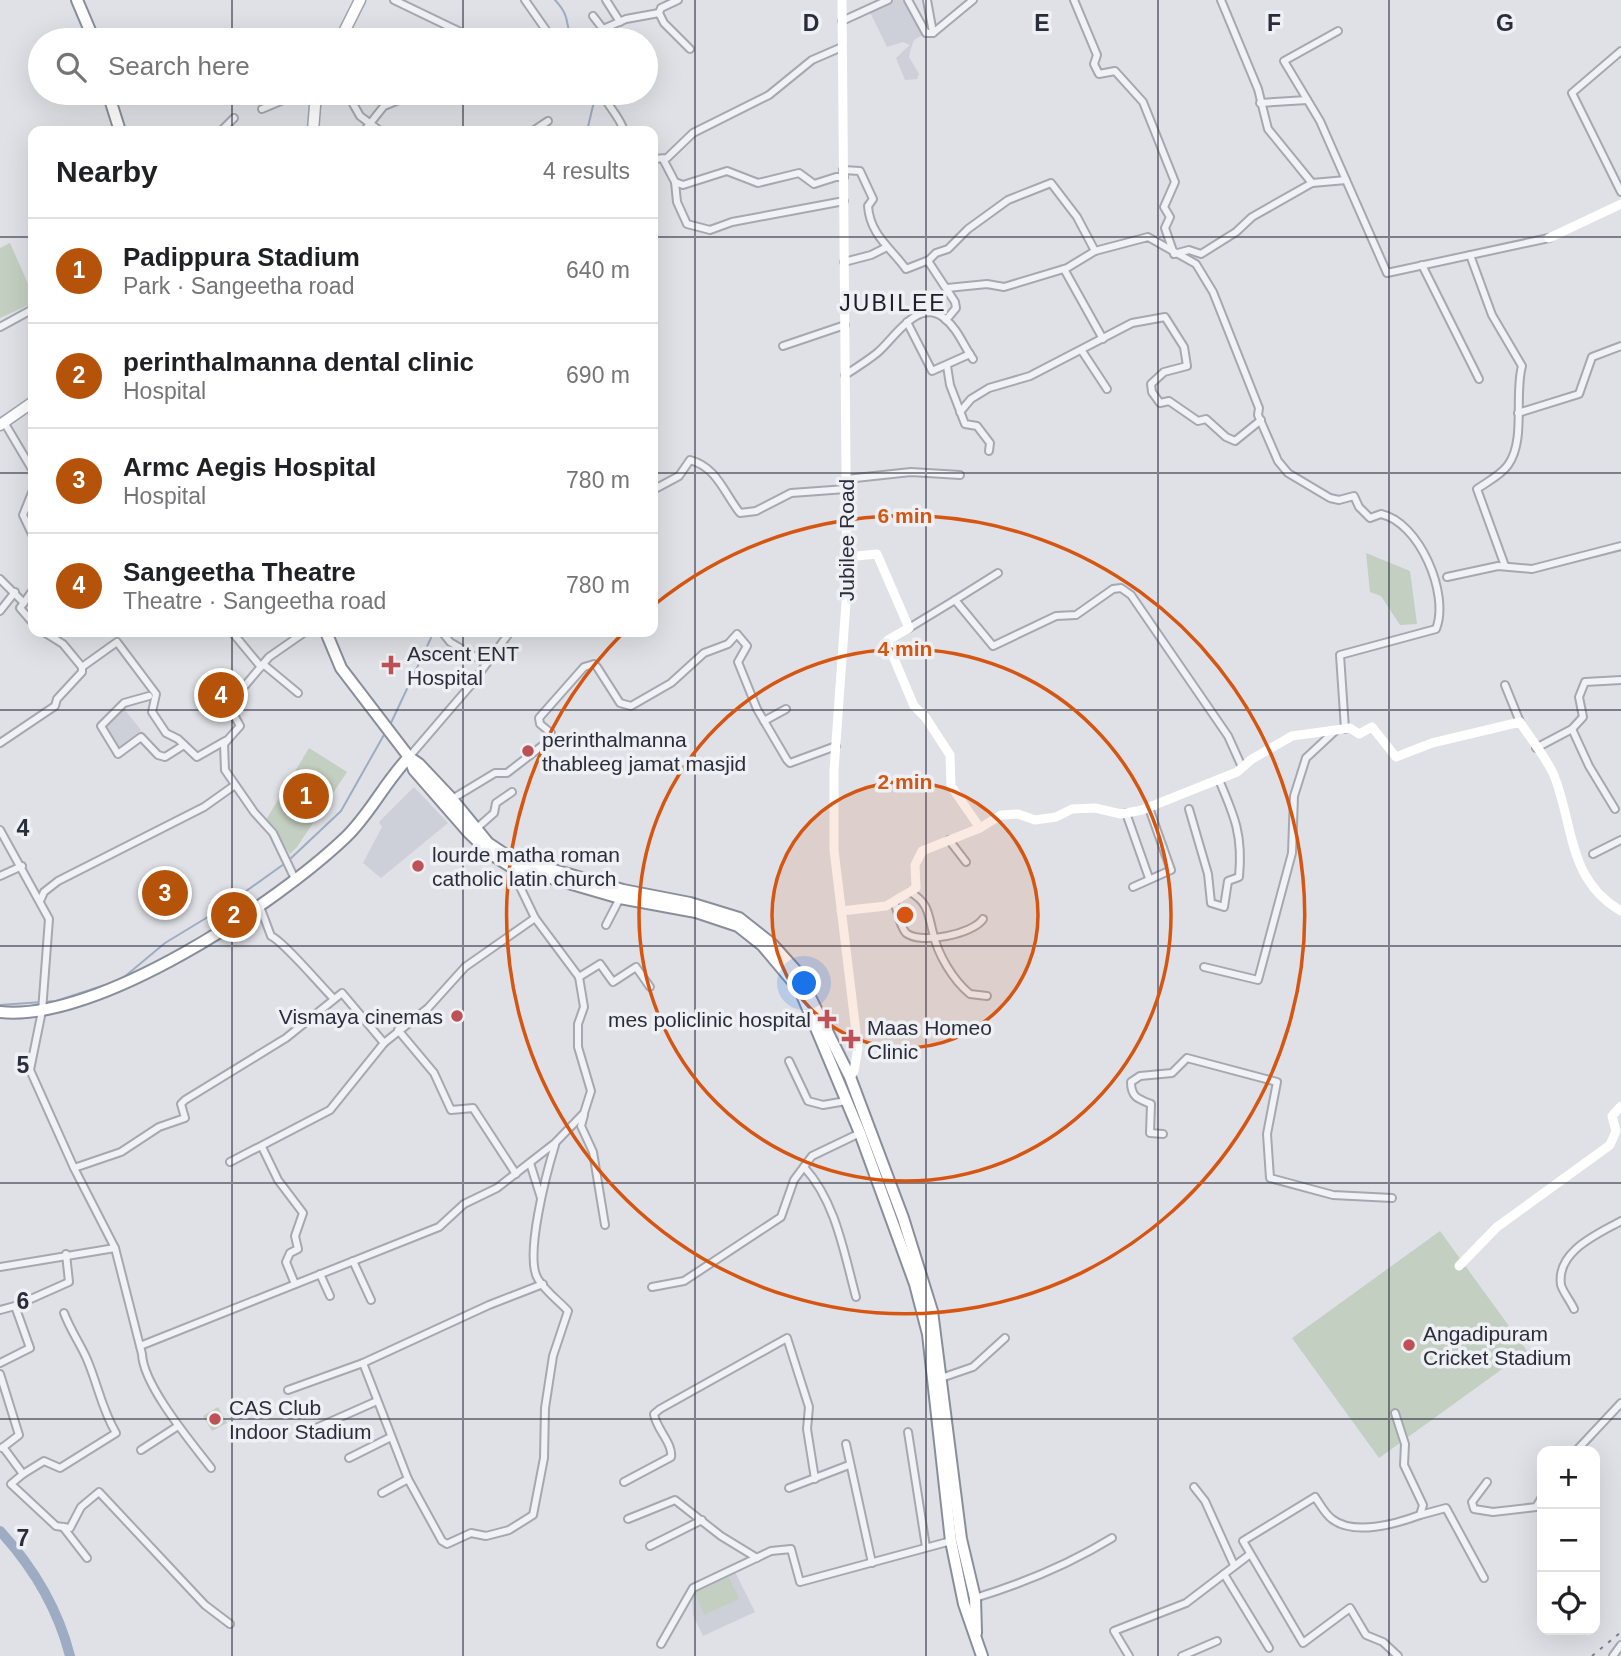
<!DOCTYPE html>
<meta charset="utf-8">
<style>
body{margin:0;font-family:Helvetica,sans-serif;background:#f6f6f6;color:#202124}
.controls{position:absolute;right:21px;bottom:21px;display:grid;overflow:hidden;border-radius:14px;box-shadow:0 7px 28px #0002}
.controls button{width:63px;height:63px;display:grid;place-items:center;padding:0;border:0;border-bottom:2px solid #e0e0e0;background:#fff;color:#202124;font:35px sans-serif}
.you{position:absolute;left:805px;top:984px;width:24px;height:24px;margin:-18px;border:5px solid #fff;border-radius:50%;background:#1a73e8;box-shadow:0 0 0 10px #1a73e833}
.badge{display:grid;place-items:center;width:46px;height:46px;border-radius:50%;background:#b45309;color:#fff;font-size:23px;font-weight:700}
.pin{position:absolute;translate:-50% -50%;border:4px solid #fff;box-shadow:0 2px 7px #0006}
.list{margin:0;padding:0;list-style:none}
h2{display:flex;justify-content:space-between;align-items:center;height:91px;margin:0;padding:0 28px;font-size:30px}
h2 small{font-size:23px;font-weight:400;color:#757577}
.list li{display:grid;grid-template-columns:46px 1fr auto;gap:21px;align-items:center;box-sizing:border-box;height:105px;padding:0 28px;border-top:2px solid #e0e0e0}
.list b{display:block;font-size:26px;white-space:nowrap}
.list p{margin:0;font-size:23px;white-space:nowrap;color:#757577}
.list em{font-size:23px;font-style:normal;color:#757577}
.icon{flex:none;width:38px;height:38px;fill:none;stroke:currentColor;stroke-width:2;stroke-linecap:round;stroke-linejoin:round}
.map{position:relative;flex:none;width:1621px;height:1656px;overflow:hidden}
.search{position:absolute;background:#fff;box-shadow:0 7px 28px #0002;left:28px;top:28px;width:630px;height:77px;display:flex;align-items:center;gap:18px;box-sizing:border-box;padding:0 24px;border-radius:38px;color:#757577;font-size:26px}
.panel{position:absolute;background:#fff;box-shadow:0 7px 28px #0002;left:28px;top:126px;width:630px;height:511px;border-radius:14px}
.map>svg:first-child{display:block}
.built{fill:#cdd0d8}
.green{fill:#c3cfc1}
.lines{fill:none;stroke-linecap:round;stroke-linejoin:round}
.stream{stroke:#9eacc3;stroke-width:2}
.river{stroke:#9eacc3;stroke-width:10}
.street-casing{stroke:#a5a8b0;stroke-width:10}
.primary-casing{stroke:#a0a5b1;stroke-width:13}
.highway-casing{stroke:#888e9b;stroke-width:14}
.street{stroke:#f1f2f5;stroke-width:6}
.secondary{stroke:#fff;stroke-width:9}
.primary{stroke:#fff;stroke-width:10}
.highway{stroke:#fff;stroke-width:10}
.rail{stroke:#7a808e;stroke-width:2;stroke-dasharray:3.5 7;stroke-linecap:butt}
.grid{fill:none;stroke:#2a2e3c;stroke-width:2;stroke-opacity:0.55}
.ring{fill:none;stroke:#d55511;stroke-width:3.5}
.poi-dot{fill:#be5156;stroke:#eef0f4;stroke-width:2.5}
.labels{text-anchor:middle;dominant-baseline:central;stroke-width:7;stroke-linejoin:round;paint-order:stroke}
.street-label{font-size:21px;fill:#2a2e3c;stroke:#eef0f4}
.poi-label{font-size:21px;fill:#2a2e3c;stroke:#eef0f4;text-anchor:start}
.neighbourhood-label{font-size:23px;letter-spacing:2px;fill:#1c202c;stroke:#eef0f4}
.grid-label{font-size:23px;text-anchor:middle;font-weight:bold;fill:#2a2e3c;stroke:#eef0f4;stroke-width:7;stroke-linejoin:round;paint-order:stroke}
.centre{fill:#d55511;stroke:#eef0f4;stroke-width:3.5}
.ring-label{font-size:21px;text-anchor:middle;font-weight:bold;fill:#d55511;stroke:#eef0f4;stroke-width:7;stroke-linejoin:round;paint-order:stroke}
</style>
<div class="map">
<svg width="1621" height="1656" viewBox="0 0 1621 1656">
<rect width="100%" height="100%" fill="#dfe1e6"/>
<g class="built">
<polygon points="889,0 907,0 924,34 914,40 911,48 909,57 919,74 917,79 905,80 896,58 910,45 903,42 887,47 870,12"/>
<polygon points="124,709 141,730 117,751 102,726"/>
<polygon points="414,787 448,823 381,878 363,863 382,827 379,822"/>
<polygon points="735,1572 755,1612 703,1636 693,1615 692,1592"/>
</g>
<g class="green">
<polygon points="10,243 33,295 33,303 0,318 0,248"/>
<polygon points="1366,553 1410,571 1417,624 1400,625 1381,596 1370,592"/>
<polygon points="309,748 347,772 297,847 290,854 266,820"/>
<polygon points="1440,1231 1527,1351 1379,1458 1292,1338"/>
<polygon points="218,1407 227,1423 212,1431 203,1416"/>
<polygon points="729,1577 739,1599 704,1615 695,1593"/>
</g>
<g class="lines">
<g class="stream">
<path d="M555,0C573,19 563,26 574,40"/>
<polyline points="587,131 596,93"/>
<polyline points="390,725 431,638"/>
<polyline points="288,861 341,811 385,733"/>
<polyline points="123,978 165,943 221,909 284,864"/>
<polyline points="0,1005 56,1001 105,985"/>
</g>
<path class="river" d="M0,1531C33,1567 58,1609 70,1656"/>
<defs>
<g id="street">
<polyline points="394,0 477,40"/>
<polyline points="525,0 553,40"/>
<polyline points="606,0 620,22"/>
<polyline points="678,0 661,8 659,13 664,23 690,49"/>
<polyline points="908,0 926,33 933,33"/>
<polyline points="927,0 933,33 973,0"/>
<polyline points="1074,0 1097,55 1094,64 1099,74 1115,71 1143,102 1175,182 1164,207 1170,217 1165,228 1174,254 1189,250 1201,254 1236,232 1252,217 1312,183 1346,180 1387,273 1549,238"/>
<polyline points="1221,0 1258,89 1268,129 1312,183"/>
<polyline points="593,16 603,29 626,19 659,13"/>
<polyline points="842,21 888,0"/>
<polyline points="1338,31 1284,61 1320,121 1346,180"/>
<polyline points="344,32 353,40"/>
<polyline points="1621,51 1572,93 1621,192"/>
<polyline points="347,93 360,116 380,131"/>
<path d="M602,93C609,108 620,117 624,131"/>
<polyline points="1260,103 1307,100"/>
<polyline points="262,109 300,93"/>
<polyline points="221,131 234,118"/>
<polyline points="364,131 384,106 416,93"/>
<polyline points="533,131 548,121"/>
<polyline points="653,159 667,158 693,133 769,95 812,60 842,47"/>
<polyline points="663,159 675,182 683,185 727,171 758,183 799,173 814,184 836,177 844,177"/>
<path d="M843,170L860,171L873,199L868,206C870,235 891,248 906,269L929,260"/>
<polyline points="675,182 677,202 687,224 710,230 732,222 844,201"/>
<path d="M1470,255L1492,315L1522,366C1514,395 1526,440 1508,465C1501,475 1487,482 1477,489L1505,566"/>
<polyline points="844,262 871,255 885,248"/>
<polyline points="1422,265 1479,379"/>
<polyline points="1064,269 1103,339"/>
<path d="M947,288L987,284L1004,287L1067,268L1095,251L1148,237L1196,264L1213,292L1259,408L1258,415L1278,461L1288,473L1330,498L1339,500L1354,496L1359,507L1370,518L1381,514C1419,522 1450,594 1436,629L1340,655L1345,729"/>
<polyline points="946,320 956,308 955,302 928,261 936,253 948,249 968,229 1008,200 1051,183 1077,217 1095,251"/>
<polyline points="907,322 932,371 970,354"/>
<polyline points="0,327 33,309"/>
<polyline points="783,346 845,325"/>
<polyline points="1082,351 1107,389"/>
<polyline points="947,366 950,385 965,424 977,426 990,443 989,451"/>
<path d="M845,375C856,368 867,361 877,353C894,339 918,297 944,318C958,329 963,345 973,359"/>
<polyline points="960,412 971,399 989,388 1030,376 1132,323 1165,317 1184,347 1187,366 1164,372 1151,384 1152,392 1160,403 1169,401 1198,421 1206,419 1226,437 1235,441 1261,420"/>
<polyline points="1518,413 1579,394 1592,357 1621,346"/>
<polyline points="4,422 33,471"/>
<polyline points="846,479 911,472 960,475"/>
<polyline points="33,490 23,515 33,536"/>
<path d="M653,490L679,476L690,460C717,467 724,493 740,513L756,511L791,493L846,489"/>
<polyline points="1447,577 1498,566 1532,569 1621,546"/>
<polyline points="0,579 24,603"/>
<polyline points="33,590 20,608 33,623"/>
<polyline points="955,600 998,573"/>
<polyline points="0,611 15,592"/>
<polyline points="909,628 955,600 993,646 1056,616 1076,615 1113,589 1121,588 1131,595 1228,736 1242,767"/>
<polyline points="44,632 63,644 82,667"/>
<polyline points="232,632 261,667"/>
<polyline points="442,632 450,642 486,663"/>
<polyline points="263,664 298,693"/>
<polyline points="82,667 117,642 156,694 152,712 166,733 178,739 197,757 225,741"/>
<polyline points="1505,685 1520,722"/>
<polyline points="149,696 124,703 101,726 118,754 141,737 158,755 165,757 184,745"/>
<polyline points="764,721 786,709"/>
<polyline points="1572,729 1589,766 1615,809"/>
<polyline points="0,743 55,706 57,699 82,672 82,667"/>
<polyline points="1536,748 1572,729 1583,717 1579,697 1585,682 1621,680"/>
<polyline points="409,757 470,686 510,632"/>
<polyline points="452,799 495,773 507,773 551,739 551,733 540,724 539,718 584,667 594,664 597,667 620,703 631,706 671,683 704,653 728,644 737,634 747,646 738,662 757,709 787,760 790,763 836,746"/>
<path d="M1189,809L1208,874L1211,903L1224,907L1228,881L1239,877C1243,836 1235,817 1219,780"/>
<polyline points="1126,813 1149,878"/>
<polyline points="477,828 494,813 496,803 512,792"/>
<path d="M0,830L49,919L42,1011L30,1070L74,1168L115,1248L142,1354C143,1385 191,1442 211,1468"/>
<polyline points="949,840 966,862"/>
<polyline points="1593,854 1621,840"/>
<polyline points="0,876 22,866"/>
<polyline points="295,879 273,833 254,812 225,770 224,744 240,726 229,706 232,701 269,657 305,632"/>
<polyline points="1133,887 1171,870 1149,808"/>
<path d="M910,892C929,903 928,914 933,933C938,955 953,980 970,994L987,996"/>
<polyline points="40,901 44,892 58,881 204,807 235,785"/>
<path d="M894,902C898,911 899,925 906,933C921,945 973,934 983,919"/>
<path d="M259,904L271,936C284,942 320,985 334,999"/>
<polyline points="535,918 579,977 600,964 613,982 636,967 650,987"/>
<polyline points="606,925 620,898"/>
<polyline points="1204,967 1258,980 1292,853 1294,796 1306,758 1335,731"/>
<polyline points="398,1030 434,1073 451,1110 473,1108 516,1174"/>
<polyline points="789,1061 808,1101 823,1105 846,1101"/>
<polyline points="584,1115 581,1126 593,1152 605,1225"/>
<path d="M1163,1134L1150,1133L1151,1104C1138,1099 1131,1097 1131,1082L1140,1076L1172,1073L1187,1058L1277,1082L1267,1134L1270,1178L1333,1195L1392,1198"/>
<polyline points="262,1147 278,1180 303,1213 295,1236 298,1249 290,1253 286,1262 295,1284"/>
<polyline points="230,1162 330,1110 384,1043"/>
<polyline points="530,1163 541,1198"/>
<path d="M804,1167C836,1202 844,1253 856,1297"/>
<polyline points="74,1168 121,1152 159,1127 185,1118 181,1104 185,1100 286,1038 342,993 384,1043 428,1008 465,967 535,918 510,866"/>
<polyline points="353,1261 371,1300"/>
<polyline points="0,1267 115,1248"/>
<polyline points="320,1274 330,1296"/>
<polyline points="652,1287 684,1281 781,1217 794,1180 812,1156 860,1133"/>
<polyline points="15,1306 69,1282 66,1254"/>
<path d="M1574,1309C1571,1302 1563,1292 1561,1285C1556,1251 1598,1234 1621,1221"/>
<polyline points="0,1310 15,1306 30,1348 0,1363"/>
<polyline points="140,1346 439,1227 464,1204 497,1188 555,1143 584,1113 591,1091 578,1047 578,1024 584,1007 579,977"/>
<polyline points="0,1374 19,1435 2,1448"/>
<polyline points="941,1378 973,1367 1005,1338"/>
<polyline points="288,1390 363,1363"/>
<path d="M1395,1413L1405,1444L1404,1465L1423,1505L1420,1515C1396,1524 1354,1536 1332,1519C1325,1514 1320,1504 1315,1497L1243,1541L1303,1643L1350,1608L1366,1635L1383,1642L1398,1656"/>
<polyline points="316,1428 377,1401"/>
<polyline points="908,1432 926,1547"/>
<polyline points="846,1444 872,1563"/>
<polyline points="3,1447 23,1474 11,1484 56,1526 70,1528 81,1507 99,1492 205,1605 230,1624"/>
<polyline points="141,1450 178,1426"/>
<polyline points="1576,1451 1621,1403"/>
<polyline points="349,1458 391,1437"/>
<path d="M23,1474L44,1461L60,1468L116,1433C101,1408 98,1384 86,1357C79,1342 70,1329 64,1313"/>
<path d="M408,1479L442,1541L447,1544L471,1533L486,1536L509,1530L533,1515L544,1458L545,1408L553,1356L568,1311C559,1301 545,1291 538,1279C524,1257 547,1171 555,1145"/>
<path d="M624,1482L671,1457C673,1443 656,1429 654,1414L660,1409L787,1338L809,1407L807,1429L815,1479"/>
<polyline points="1487,1482 1472,1502 1474,1509 1493,1512 1536,1507 1542,1497"/>
<polyline points="1194,1487 1205,1501 1234,1565"/>
<polyline points="789,1488 849,1465"/>
<polyline points="382,1493 408,1479 363,1363 489,1305 543,1284"/>
<polyline points="1420,1515 1446,1508 1484,1578"/>
<polyline points="628,1519 675,1500 721,1536 757,1558"/>
<polyline points="63,1527 87,1558"/>
<polyline points="650,1546 702,1520"/>
<polyline points="1224,1574 1269,1648"/>
<path d="M975,1598C1024,1583 1068,1565 1112,1538"/>
<polyline points="661,1644 693,1588 771,1551 791,1549 800,1582 951,1541"/>
<polyline points="1129,1656 1114,1631 1186,1603 1249,1555"/>
<polyline points="1182,1656 1217,1641"/>
<polyline points="1613,1656 1621,1645"/>
</g>
<g id="primary">
<polyline points="340,40 360,0"/>
<polyline points="313,131 316,93"/>
<polyline points="0,425 33,402"/>
</g>
<g id="highway">
<polyline points="77,0 94,40"/>
<polyline points="108,93 120,131"/>
<polyline points="326,632 341,668 409,757 419,764 452,799 488,843 509,857 623,890 690,903 739,918 772,944 798,973 850,1077 903,1218 932,1311 961,1539 975,1598 976,1633"/>
<polyline points="409,757 414,770 469,833 491,854 510,866 620,898 696,912 738,926 762,945 800,990 860,1133 915,1284 928,1334 951,1541 964,1604 982,1656"/>
<path d="M0,1012C97,1023 277,903 346,837C370,814 385,782 409,757"/>
</g>
</defs>
<use href="#street" class="street-casing"/>
<use href="#primary" class="primary-casing"/>
<use href="#highway" class="highway-casing"/>
<use href="#street" class="street"/>
<g class="secondary">
<polyline points="842,0 847,589 834,770 834,850 858,1048 854,1071 850,1077"/>
<polyline points="1549,238 1621,204"/>
<polyline points="847,557 877,554 909,628 888,640 890,649 914,706 926,718 950,755 951,786 980,828"/>
<path d="M841,911L886,906L916,888L915,865L922,851L980,828L1001,815L1018,814L1035,820L1056,817L1072,809L1095,808L1121,814L1142,810L1237,772L1252,759L1292,736L1350,728L1359,734L1372,727L1396,757L1432,743L1520,722C1530,738 1549,761 1555,778C1574,828 1568,880 1621,911"/>
<polyline points="1459,1266 1497,1227 1610,1145 1616,1131 1612,1116 1621,1106"/>
</g>
<use href="#primary" class="primary"/>
<use href="#highway" class="highway"/>
<polyline class="rail" points="1592,1656 1621,1632"/>
</g>
<path class="grid" d="M232,0V40M463,0V40M695,0V1656M926,0V1656M1158,0V1656M1389,0V1656M232,93V131M463,93V131M0,237H33M653,237H1621M0,473H33M653,473H1621M232,632V1656M463,632V1656M0,710H1621M0,946H1621M0,1183H1621M0,1419H1621"/>
<circle cx="905" cy="915" r="133" fill="#d55511" fill-opacity=".12"/>
<g class="ring">
<circle cx="905" cy="915" r="133"/>
<circle cx="905" cy="915" r="266"/>
<path d="M654 605A399 399 0 1 1 623 633"/>
</g>
<g class="poi-dot">
<path d="M387.5 654.5h7v7h7v7h-7v7h-7v-7h-7v-7h7z"/>
<circle cx="528" cy="751" r="7"/>
<circle cx="418" cy="866" r="7"/>
<circle cx="457" cy="1016" r="7"/>
<path d="M823.5 1008.5h7v7h7v7h-7v7h-7v-7h-7v-7h7z"/>
<path d="M847.5 1028.5h7v7h7v7h-7v7h-7v-7h-7v-7h7z"/>
<circle cx="1409" cy="1345" r="7"/>
<circle cx="215" cy="1419" r="7"/>
</g>
<g class="labels">
<g class="street-label">
<text transform="translate(846 540) rotate(-90)">Jubilee Road</text>
</g>
<g class="poi-label">
<text x="407" y="653">Ascent ENT<tspan x="407" dy="24">Hospital</tspan></text>
<text x="542" y="739">perinthalmanna<tspan x="542" dy="24">thableeg jamat masjid</tspan></text>
<text x="432" y="854">lourde matha roman<tspan x="432" dy="24">catholic latin church</tspan></text>
<text x="443" y="1016" text-anchor="end">Vismaya cinemas</text>
<text x="811" y="1019" text-anchor="end">mes policlinic hospital</text>
<text x="867" y="1027">Maas Homeo<tspan x="867" dy="24">Clinic</tspan></text>
<text x="1423" y="1333">Angadipuram<tspan x="1423" dy="24">Cricket Stadium</tspan></text>
<text x="229" y="1407">CAS Club<tspan x="229" dy="24">Indoor Stadium</tspan></text>
</g>
<g class="neighbourhood-label">
<text x="893" y="303">JUBILEE</text>
</g>
</g>
<g class="grid-label">
<text x="811" y="31">D</text>
<text x="1042" y="31">E</text>
<text x="1274" y="31">F</text>
<text x="1505" y="31">G</text>
<text x="23" y="836">4</text>
<text x="23" y="1073">5</text>
<text x="23" y="1309">6</text>
<text x="23" y="1546">7</text>
</g>
<circle cx="905" cy="915" r="10" class="centre"/>
<g class="ring-label">
<text x="905" y="523">6 min</text>
<text x="905" y="656">4 min</text>
<text x="905" y="789">2 min</text>
</g>
</svg>
<div class="controls">
<button>+</button>
<button>−</button>
<button><svg class="icon" aria-label="locate" viewBox="0 0 24 24"><circle cx="12" cy="12" r="6"/><path d="M12 2v4M12 18v4M2 12h4M18 12h4"/></svg></button>
</div>
<div class="you"></div>
<div class="pin badge" style="left:306px;top:796px">1</div>
<div class="pin badge" style="left:234px;top:915px">2</div>
<div class="pin badge" style="left:165px;top:893px">3</div>
<div class="pin badge" style="left:221px;top:695px">4</div>
<div class="search"><svg class="icon" aria-label="search" viewBox="0 0 24 24"><circle cx="10" cy="10" r="6"/><path d="M15 15l6 6"/></svg>Search here</div>
<section class="panel">
<h2>Nearby<small>4 results</small></h2>
<ul class="list">
<li><span class="badge">1</span><div><b>Padippura Stadium</b><p>Park · Sangeetha road</p></div><em>640 m</em></li>
<li><span class="badge">2</span><div><b>perinthalmanna dental clinic</b><p>Hospital</p></div><em>690 m</em></li>
<li><span class="badge">3</span><div><b>Armc Aegis Hospital</b><p>Hospital</p></div><em>780 m</em></li>
<li><span class="badge">4</span><div><b>Sangeetha Theatre</b><p>Theatre · Sangeetha road</p></div><em>780 m</em></li>
</ul>
</section>
</div>
